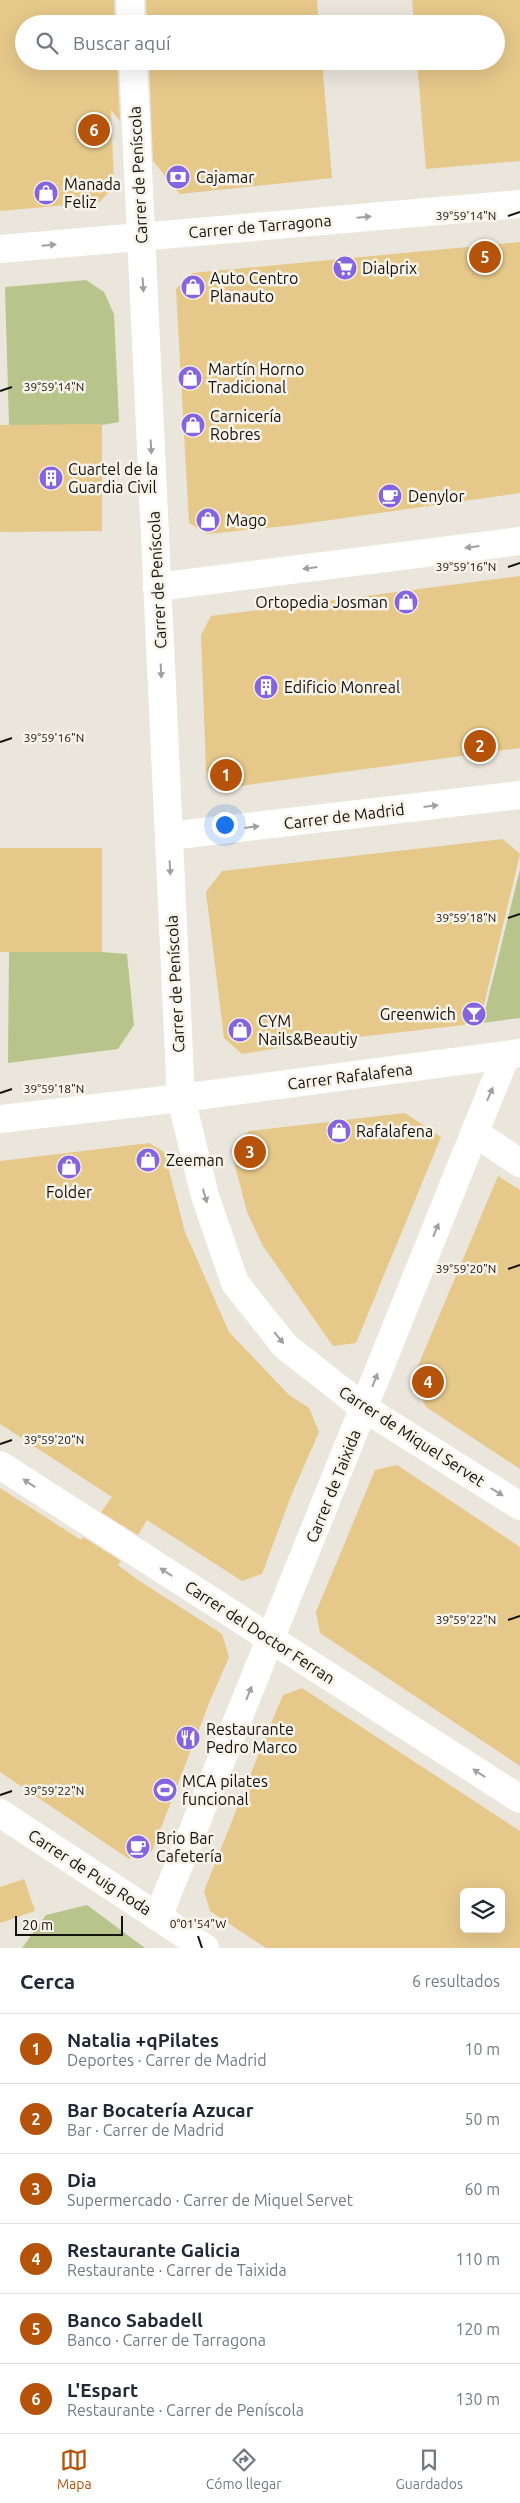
<!DOCTYPE html>
<html lang="es">
<meta charset="utf-8">
<style>
body{margin:0;font-family:Ubuntu,sans-serif;background:#f6f6f7;color:#1f2937}
.controls{position:absolute;right:15px;bottom:15px;display:grid;overflow:hidden;border-radius:8px;box-shadow:0 5px 20px #0002}
.controls button{width:45px;height:45px;display:grid;place-items:center;padding:0;border:0;border-bottom:1px solid #e0e1e3;background:#fff;color:#1f2937;font:25px sans-serif}
.scale{position:absolute;left:15px;bottom:12px;width:108px;box-sizing:border-box;padding-left:5px;border:2px solid #14120f;border-top:0;font-size:14px;line-height:18px;white-space:nowrap;color:#14120f;-webkit-text-stroke:4px #f8f3e8;paint-order:stroke}
.you{position:absolute;left:224px;top:824px;width:18px;height:18px;margin:-12px;border:4px solid #fff;border-radius:50%;background:#1a73e8;box-shadow:0 0 0 8px #1a73e833}
.badge{display:grid;place-items:center;width:32px;height:32px;border-radius:50%;background:#b45309;color:#fff;font-size:16px;font-weight:700}
.pin{position:absolute;translate:-50% -50%;border:2px solid #fff;box-shadow:0 1px 5px #0006}
.list{margin:0;padding:0;list-style:none}
h2{display:flex;justify-content:space-between;align-items:center;height:65px;margin:0;padding:0 20px;font-size:21px}
h2 small{font-size:16px;font-weight:400;color:#747a83}
.list li{display:grid;grid-template-columns:32px 1fr auto;gap:15px;align-items:center;box-sizing:border-box;height:70px;padding:0 20px;border-top:1px solid #e0e1e3}
.list b{display:block;font-size:19px;white-space:nowrap}
.list p{margin:0;font-size:16px;white-space:nowrap;color:#747a83}
.list em{font-size:16px;font-style:normal;color:#747a83}
.icon{flex:none;width:28px;height:28px;fill:none;stroke:currentColor;stroke-width:2;stroke-linecap:round;stroke-linejoin:round}
.map{position:relative;flex:none;width:520px;height:1948px;overflow:hidden}
.search{position:absolute;background:#fff;box-shadow:0 5px 20px #0002;left:15px;right:15px;top:15px;height:55px;display:flex;align-items:center;gap:12px;box-sizing:border-box;padding:0 18px;border-radius:28px;color:#747a83;font-size:19px}
.sheet{height:485px;background:#fff}
nav{display:flex;justify-content:space-around;align-items:center;box-sizing:border-box;height:70px;border-top:1px solid #e0e1e3;background:#fff;font-size:14px;color:#747a83}
nav a{display:grid;justify-items:center;gap:2px}
nav .on{color:#b45309}
.map>svg:first-child{display:block}
.green{fill:#b9c48c}
.building{fill:#e6c88a;fill-rule:evenodd}
.lines{fill:none;stroke-linecap:round;stroke-linejoin:round}
.street{stroke:#fff;stroke-width:28}
.secondary{stroke:#fff;stroke-width:28}
.oneway{fill:#a1a09f}
.ticks{fill:none;stroke:#14120f;stroke-width:2}
.labels{text-anchor:middle;dominant-baseline:central;stroke-width:5;stroke-linejoin:round;paint-order:stroke}
.street-label{font-size:16px;fill:#14120f;stroke:#f8f3e8}
.poi-label{font-size:16px;fill:#14120f;stroke:#f8f3e8;text-anchor:start}
.ticks-label{font-size:12px;text-anchor:middle;fill:#14120f;stroke:#f8f3e8;stroke-width:5;stroke-linejoin:round;paint-order:stroke}
</style>
<div class="map">
<svg width="520" height="1948" viewBox="0 0 520 1948">
<rect width="100%" height="100%" fill="#ebe6db"/>
<g class="green">
<polygon points="86,280 104,292 114,314 119,422 102,425 9,425 5,287"/>
<polygon points="520,869 520,1018 482,1023"/>
<polygon points="9,952 102,952 127,954 134,1025 118,1049 8,1063"/>
<polygon points="87,1905 145,1948 22,1948 46,1915"/>
</g>
<g class="building">
<polygon points="0,0 114,0 115,24 24,24 24,61 117,61 120,121 111,110 114,186 100,202 0,211"/>
<polygon points="146,0 317,0 319,24 147,24"/>
<polygon points="412,0 520,0 520,161 426,169 417,61 496,61 496,24 414,24"/>
<polygon points="149,61 322,61 332,178 180,194 153,161"/>
<polygon points="520,242 520,493 295,525 208,534 189,523 176,289 192,273"/>
<polygon points="102,424 102,531 0,532 0,425"/>
<polygon points="520,576 520,748 218,789 206,771 201,635 211,616"/>
<polygon points="503,839 520,854 483,1009 464,1025 314,1042 242,1054 224,1038 206,892 222,871"/>
<rect x="0" y="848" width="102" height="104"/>
<polygon points="405,1113 441,1137 356,1343 333,1346 263,1246 247,1212 231,1150 249,1131"/>
<polygon points="149,1143 164,1152 185,1232 229,1332 289,1395 309,1408 319,1432 291,1496 262,1574 242,1581 147,1520 138,1535 101,1512 112,1497 0,1424 0,1161"/>
<polygon points="498,1176 520,1190 520,1469 426,1407 412,1380"/>
<polygon points="397,1465 520,1547 520,1766 320,1633 316,1612 375,1470"/>
<polygon points="0,1488 81,1540 83,1537 121,1561 118,1565 138,1580 222,1634 229,1657 210,1701 152,1851 129,1859 0,1772"/>
<path d="M302,1688L520,1831V1948H266L210,1911L204,1891L267,1733L283,1695ZM464,1892H501V1929H464Z"/>
<polygon points="24,1879 35,1911 0,1923 0,1887"/>
</g>
<g class="lines">
<g class="street">
<polyline points="130,0 131,24"/>
<polyline points="133,61 181,1098 205,1196 235,1283 285,1346 364,1408 520,1506"/>
<polyline points="0,249 520,204"/>
<polyline points="157,587 520,541"/>
<polyline points="169,836 520,795"/>
<polyline points="475,1133 520,1163"/>
<polyline points="0,1465 520,1799"/>
<polyline points="0,1813 205,1948"/>
<polyline points="158,1917 506,1055"/>
</g>
<polyline class="secondary" points="0,1119 181,1098 520,1053"/>
</g>
<defs><path id="oneway-solid" d="M-6-.8H1V-3.2L6.5 0L1 3.2V.8H-6Z" transform="scale(1.25)"/></defs>
<g class="oneway">
<use href="#oneway-solid" transform="translate(364 217) rotate(-5)"/>
<use href="#oneway-solid" transform="translate(49 245) rotate(-5)"/>
<use href="#oneway-solid" transform="translate(143 285) rotate(87)"/>
<use href="#oneway-solid" transform="translate(151 447) rotate(87)"/>
<use href="#oneway-solid" transform="translate(472 547) rotate(173)"/>
<use href="#oneway-solid" transform="translate(310 568) rotate(173)"/>
<use href="#oneway-solid" transform="translate(161 671) rotate(87)"/>
<use href="#oneway-solid" transform="translate(431 806) rotate(-7)"/>
<use href="#oneway-solid" transform="translate(252 827) rotate(-7)"/>
<use href="#oneway-solid" transform="translate(170 868) rotate(87)"/>
<use href="#oneway-solid" transform="translate(490 1094) rotate(-67)"/>
<use href="#oneway-solid" transform="translate(205 1196) rotate(74)"/>
<use href="#oneway-solid" transform="translate(436 1230) rotate(-68)"/>
<use href="#oneway-solid" transform="translate(279 1338) rotate(51)"/>
<use href="#oneway-solid" transform="translate(375 1380) rotate(-68)"/>
<use href="#oneway-solid" transform="translate(29 1483) rotate(-147)"/>
<use href="#oneway-solid" transform="translate(497 1492) rotate(32)"/>
<use href="#oneway-solid" transform="translate(166 1572) rotate(-147)"/>
<use href="#oneway-solid" transform="translate(249 1693) rotate(-68)"/>
<use href="#oneway-solid" transform="translate(479 1773) rotate(-147)"/>
</g>
<path class="ticks" d="M508,216L520,212M0,391L12,387M508,567L520,563M0,742L12,738M508,918L520,914M0,1093L12,1089M508,1269L520,1265M0,1444L12,1440M508,1620L520,1616M0,1795L12,1791M198,1936L202,1948"/>
<defs>
<symbol id="bank-disc" viewBox="-11 -11 22 22"><circle r="9.5" fill="#8464df" stroke="#f8f3e8"/><path d="M-6-4H6V4H-6ZM0-2.3a2.3 2.3 0 1 0 0 4.6a2.3 2.3 0 1 0 0-4.6Z" fill="#fff"/></symbol>
<symbol id="shop-disc" viewBox="-11 -11 22 22"><circle r="9.5" fill="#8464df" stroke="#f8f3e8"/><path d="M-5-2.5h2.3a2.7 3.5 0 0 1 5.4 0H5L5.5 6h-11ZM-1.5-2.5h3a1.5 2.3 0 0 0-3 0Z" fill="#fff"/></symbol>
<symbol id="supermarket-disc" viewBox="-11 -11 22 22"><circle r="9.5" fill="#8464df" stroke="#f8f3e8"/><path d="M-6-5.5h2.5l.6 2H6L4.5 2H-2.5L-4.4-4H-6ZM-1.5 3.2a1.3 1.3 0 1 0 .1 0ZM3 3.2a1.3 1.3 0 1 0 .1 0Z" fill="#fff"/></symbol>
<symbol id="building-disc" viewBox="-11 -11 22 22"><circle r="9.5" fill="#8464df" stroke="#f8f3e8"/><path d="M-4-6H4V6H1V3H-1V6H-4ZM-2.5-4.3h1.7v1.8h-1.7ZM.8-4.3h1.7v1.8H.8ZM-2.5-1h1.7V.8h-1.7ZM.8-1h1.7V.8H.8Z" fill="#fff"/></symbol>
<symbol id="cafe-disc" viewBox="-11 -11 22 22"><circle r="9.5" fill="#8464df" stroke="#f8f3e8"/><path d="M-5.5-4.5H6V0H3Q3 3.5 0 3.5H-2.5Q-5.5 3.5-5.5 0ZM3-3.2v2h1.7v-2ZM-6 4.5H4V6H-6Z" fill="#fff"/></symbol>
<symbol id="bar-disc" viewBox="-11 -11 22 22"><circle r="9.5" fill="#8464df" stroke="#f8f3e8"/><path d="M-6-5H6L.8 .8V4.5H3.5V6h-7V4.5H-.8V.8Z" fill="#fff"/></symbol>
<symbol id="restaurant-disc" viewBox="-11 -11 22 22"><circle r="9.5" fill="#8464df" stroke="#f8f3e8"/><path d="M-5-6h1v4h1v-4h1v4h1v-4h1v5L-1.5 .5V6h-2V.5L-5-1ZM5-6V6H3V1.5H1.5Q1.5-4 5-6Z" fill="#fff"/></symbol>
<symbol id="stadium-disc" viewBox="-11 -11 22 22"><circle r="9.5" fill="#8464df" stroke="#f8f3e8"/><path d="M0-5a6.5 5 0 1 0 0 10a6.5 5 0 1 0 0-10ZM-3.5-1.8h7v3.6h-7Z" fill="#fff"/></symbol>
</defs>
<g fill-rule="evenodd">
<use href="#bank-disc" x="164" y="163" width="28" height="28"/>
<use href="#shop-disc" x="32" y="179" width="28" height="28"/>
<use href="#supermarket-disc" x="331" y="254" width="28" height="28"/>
<use href="#shop-disc" x="179" y="273" width="28" height="28"/>
<use href="#shop-disc" x="176" y="364" width="28" height="28"/>
<use href="#shop-disc" x="179" y="411" width="28" height="28"/>
<use href="#building-disc" x="37" y="464" width="28" height="28"/>
<use href="#cafe-disc" x="376" y="482" width="28" height="28"/>
<use href="#shop-disc" x="194" y="506" width="28" height="28"/>
<use href="#shop-disc" x="392" y="588" width="28" height="28"/>
<use href="#building-disc" x="252" y="673" width="28" height="28"/>
<use href="#bar-disc" x="460" y="1000" width="28" height="28"/>
<use href="#shop-disc" x="226" y="1016" width="28" height="28"/>
<use href="#shop-disc" x="325" y="1117" width="28" height="28"/>
<use href="#shop-disc" x="134" y="1146" width="28" height="28"/>
<use href="#shop-disc" x="55" y="1153" width="28" height="28"/>
<use href="#restaurant-disc" x="174" y="1724" width="28" height="28"/>
<use href="#stadium-disc" x="151" y="1776" width="28" height="28"/>
<use href="#cafe-disc" x="124" y="1833" width="28" height="28"/>
</g>
<g class="labels">
<g class="street-label">
<text transform="translate(138 175) rotate(-93)">Carrer de Peníscola</text>
<text transform="translate(260 226) rotate(-5)">Carrer de Tarragona</text>
<text transform="translate(157 580) rotate(-93)">Carrer de Peníscola</text>
<text transform="translate(344 816) rotate(-7)">Carrer de Madrid</text>
<text transform="translate(175 984) rotate(-93)">Carrer de Peníscola</text>
<text transform="translate(350 1076) rotate(-7)">Carrer Rafalafena</text>
<text transform="translate(412 1436) rotate(33)">Carrer de Miquel Servet</text>
<text transform="translate(333 1486) rotate(-68)">Carrer de Taixida</text>
<text transform="translate(260 1632) rotate(33)">Carrer del Doctor Ferran</text>
<text transform="translate(90 1872) rotate(33)">Carrer de Puig Roda</text>
</g>
<g class="poi-label">
<text x="196" y="177">Cajamar</text>
<text x="64" y="184">Manada<tspan x="64" dy="18">Feliz</tspan></text>
<text x="362" y="268">Dialprix</text>
<text x="210" y="278">Auto Centro<tspan x="210" dy="18">Planauto</tspan></text>
<text x="208" y="369">Martín Horno<tspan x="208" dy="18">Tradicional</tspan></text>
<text x="210" y="416">Carnicería<tspan x="210" dy="18">Robres</tspan></text>
<text x="68" y="469">Cuartel de la<tspan x="68" dy="18">Guardia Civil</tspan></text>
<text x="408" y="496">Denylor</text>
<text x="226" y="520">Mago</text>
<text x="388" y="602" text-anchor="end">Ortopedia Josman</text>
<text x="284" y="687">Edificio Monreal</text>
<text x="456" y="1014" text-anchor="end">Greenwich</text>
<text x="258" y="1021">CYM<tspan x="258" dy="18">Nails&amp;Beautiy</tspan></text>
<text x="356" y="1131">Rafalafena</text>
<text x="166" y="1160">Zeeman</text>
<text x="69" y="1192" text-anchor="middle">Folder</text>
<text x="206" y="1729">Restaurante<tspan x="206" dy="18">Pedro Marco</tspan></text>
<text x="182" y="1781">MCA pilates<tspan x="182" dy="18">funcional</tspan></text>
<text x="156" y="1838">Brio Bar<tspan x="156" dy="18">Cafetería</tspan></text>
</g>
</g>
<g class="ticks-label">
<text x="466" y="220">39°59'14"N</text>
<text x="54" y="391">39°59'14"N</text>
<text x="466" y="571">39°59'16"N</text>
<text x="54" y="742">39°59'16"N</text>
<text x="466" y="922">39°59'18"N</text>
<text x="54" y="1093">39°59'18"N</text>
<text x="466" y="1273">39°59'20"N</text>
<text x="54" y="1444">39°59'20"N</text>
<text x="466" y="1624">39°59'22"N</text>
<text x="54" y="1795">39°59'22"N</text>
<text x="198" y="1928">0°01'54"W</text>
</g>
</svg>
<div class="controls">
<button><svg class="icon" aria-label="layers" viewBox="0 0 24 24"><path d="M12 4l9 5-9 5-9-5zM3 14l9 5 9-5"/></svg></button>
</div>
<div class="scale">20 m</div>
<div class="you"></div>
<div class="pin badge" style="left:226px;top:775px">1</div>
<div class="pin badge" style="left:480px;top:746px">2</div>
<div class="pin badge" style="left:250px;top:1152px">3</div>
<div class="pin badge" style="left:428px;top:1382px">4</div>
<div class="pin badge" style="left:485px;top:257px">5</div>
<div class="pin badge" style="left:94px;top:130px">6</div>
<div class="search"><svg class="icon" aria-label="search" viewBox="0 0 24 24"><circle cx="10" cy="10" r="6"/><path d="M15 15l6 6"/></svg>Buscar aquí</div>
</div>
<section class="sheet">
<h2>Cerca<small>6 resultados</small></h2>
<ul class="list">
<li><span class="badge">1</span><div><b>Natalia +qPilates</b><p>Deportes · Carrer de Madrid</p></div><em>10 m</em></li>
<li><span class="badge">2</span><div><b>Bar Bocatería Azucar</b><p>Bar · Carrer de Madrid</p></div><em>50 m</em></li>
<li><span class="badge">3</span><div><b>Dia</b><p>Supermercado · Carrer de Miquel Servet</p></div><em>60 m</em></li>
<li><span class="badge">4</span><div><b>Restaurante Galicia</b><p>Restaurante · Carrer de Taixida</p></div><em>110 m</em></li>
<li><span class="badge">5</span><div><b>Banco Sabadell</b><p>Banco · Carrer de Tarragona</p></div><em>120 m</em></li>
<li><span class="badge">6</span><div><b>L'Espart</b><p>Restaurante · Carrer de Peníscola</p></div><em>130 m</em></li>
</ul>
</section>
<nav>
<a class="on"><svg class="icon" aria-label="map" viewBox="0 0 24 24"><path d="M3 6l6-2 6 2 6-2v14l-6 2-6-2-6 2zM9 4v14M15 6v14"/></svg>Mapa</a>
<a><svg class="icon" aria-label="directions" viewBox="0 0 24 24"><path d="M12 3l9 9-9 9-9-9zM9 14v-3h6M13 9l2 2-2 2"/></svg>Cómo llegar</a>
<a><svg class="icon" aria-label="saved" viewBox="0 0 24 24"><path d="M7 4h10v16l-5-4-5 4z"/></svg>Guardados</a>
</nav>
